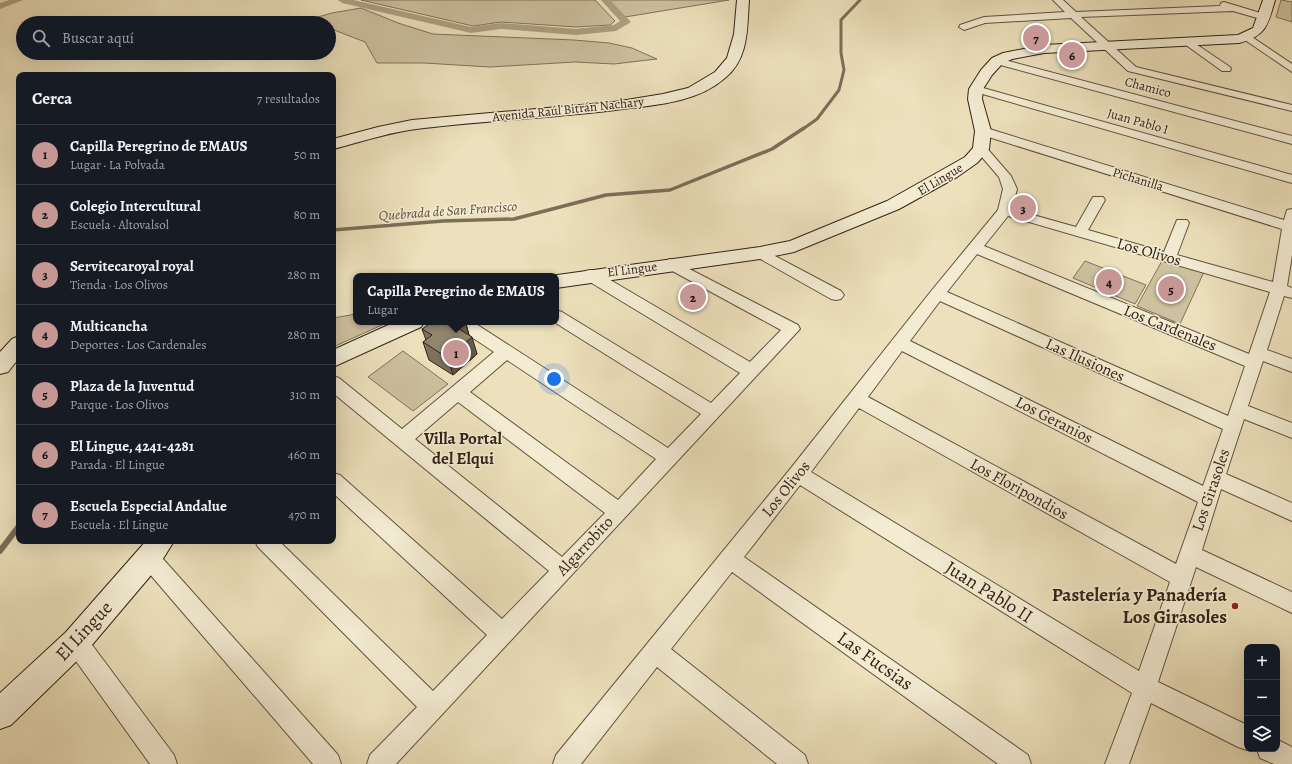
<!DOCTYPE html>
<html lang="es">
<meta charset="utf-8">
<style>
body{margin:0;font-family:Alegreya,serif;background:#20242c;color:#f1f3f6}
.controls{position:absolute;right:12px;bottom:12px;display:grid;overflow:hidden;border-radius:8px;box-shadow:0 4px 16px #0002}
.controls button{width:36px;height:36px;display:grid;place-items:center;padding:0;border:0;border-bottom:1px solid #363941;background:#171b24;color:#f1f3f6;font:20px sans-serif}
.you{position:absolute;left:554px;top:379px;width:14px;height:14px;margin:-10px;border:3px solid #fff;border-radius:50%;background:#1a73e8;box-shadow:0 0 0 6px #1a73e833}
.badge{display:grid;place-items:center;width:26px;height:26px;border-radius:50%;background:#c59692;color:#111;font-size:13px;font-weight:700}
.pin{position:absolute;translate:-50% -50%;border:2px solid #fff;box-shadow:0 1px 4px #0006}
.popup{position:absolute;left:353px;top:273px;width:206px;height:52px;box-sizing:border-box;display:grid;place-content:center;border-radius:8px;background:#171b24;filter:drop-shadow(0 1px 3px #0005);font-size:13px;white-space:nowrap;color:#9ea1a6}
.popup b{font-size:15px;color:#f1f3f6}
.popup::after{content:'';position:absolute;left:50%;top:100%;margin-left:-8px;border:8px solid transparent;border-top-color:#171b24}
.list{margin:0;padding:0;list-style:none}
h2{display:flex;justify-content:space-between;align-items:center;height:52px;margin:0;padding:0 16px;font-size:17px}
h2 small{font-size:13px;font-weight:400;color:#9ea1a6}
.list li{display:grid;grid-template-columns:26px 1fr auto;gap:12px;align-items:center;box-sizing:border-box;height:60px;padding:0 16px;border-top:1px solid #363941}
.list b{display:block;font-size:15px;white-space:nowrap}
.list p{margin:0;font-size:13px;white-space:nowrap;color:#9ea1a6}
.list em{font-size:13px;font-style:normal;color:#9ea1a6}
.icon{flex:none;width:22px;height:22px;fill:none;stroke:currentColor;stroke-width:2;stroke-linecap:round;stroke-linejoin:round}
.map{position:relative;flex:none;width:1292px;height:764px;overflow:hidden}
.search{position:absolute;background:#171b24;box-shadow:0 4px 16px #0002;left:16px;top:16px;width:320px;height:44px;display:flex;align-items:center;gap:10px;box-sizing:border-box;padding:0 14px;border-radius:22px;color:#9ea1a6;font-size:15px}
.panel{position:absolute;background:#171b24;box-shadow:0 4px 16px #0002;left:16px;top:72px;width:320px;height:472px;border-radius:8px}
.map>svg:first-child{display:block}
.green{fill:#cdc1a0;stroke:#80725b}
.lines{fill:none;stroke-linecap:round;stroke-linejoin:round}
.stream-far2{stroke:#7c6e58;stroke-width:3}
.stream-far1{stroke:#7c6e58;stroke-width:3.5}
.stream{stroke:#7c6e58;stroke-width:6}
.canal{fill:#ada084;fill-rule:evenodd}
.street-casing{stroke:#615240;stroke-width:2}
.secondary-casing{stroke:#332216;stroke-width:2}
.street{fill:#f3ecd3;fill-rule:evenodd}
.secondary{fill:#f3ecd3;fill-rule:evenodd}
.wall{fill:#7e725d;stroke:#332216}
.shaded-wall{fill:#675d4c;stroke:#332216}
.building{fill:#93856c;stroke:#332216}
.poi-dot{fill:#8f2418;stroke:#f3ecd3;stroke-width:1.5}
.labels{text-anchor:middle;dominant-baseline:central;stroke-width:3;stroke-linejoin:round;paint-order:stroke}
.far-street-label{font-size:13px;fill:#332216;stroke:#f3ecd3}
.far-water-label{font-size:14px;font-style:italic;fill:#5e4e3c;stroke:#f3ecd3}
.street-label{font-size:16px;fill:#332216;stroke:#f3ecd3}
.neighbourhood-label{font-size:17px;font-weight:bold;fill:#332216;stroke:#f3ecd3}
.near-street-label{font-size:19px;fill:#332216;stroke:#f3ecd3}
.near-poi-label{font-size:19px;font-weight:bold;fill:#332216;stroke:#f3ecd3;text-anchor:end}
</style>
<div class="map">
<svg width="1292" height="764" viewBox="0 0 1292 764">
<rect width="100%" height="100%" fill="#ece1bc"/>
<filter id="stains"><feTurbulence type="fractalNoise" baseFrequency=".005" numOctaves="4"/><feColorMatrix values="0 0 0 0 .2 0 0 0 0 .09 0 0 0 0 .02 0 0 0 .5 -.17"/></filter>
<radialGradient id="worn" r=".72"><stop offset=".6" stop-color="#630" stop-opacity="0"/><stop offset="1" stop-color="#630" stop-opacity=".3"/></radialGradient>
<g class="green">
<polygon points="361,0 595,0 615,21 610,25 576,27 501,22 473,26"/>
<polygon points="608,0 729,0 625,17"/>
<polygon points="1281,0 1292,2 1292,22 1276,17"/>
<polygon points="361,8 398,23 433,34 574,40 609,43 632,48 657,59 614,64 575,62 490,67 424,63 377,63 365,42 329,28 329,23 315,23 307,20 332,13"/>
<polygon points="1163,259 1204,272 1180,324 1137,306"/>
<polygon points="1085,261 1146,285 1135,304 1073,278"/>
<polygon points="356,314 356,322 381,322 382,325 333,347 333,318"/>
<polygon points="403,351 448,384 413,411 368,377"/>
</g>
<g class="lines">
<polyline class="stream-far2" points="803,129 817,119 839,90 844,70 841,53 841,20 860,0"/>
<polyline class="stream-far1" points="333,230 443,221 514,219 606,195 670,190 772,149 804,128"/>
<polyline class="stream" points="0,551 19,526"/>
<g class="canal">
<polygon points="10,0 23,0 0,9 0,3"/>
<polygon points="338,0 353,0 471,27 501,23 576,29 614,25 620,21 601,0 610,0 631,22 616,31 576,35 501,29 471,33 342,3"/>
</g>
<defs>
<g id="street">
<polygon points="1053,0 1063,0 1076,12 1220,6 1221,3 1224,2 1267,15 1269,17 1264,20 1233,11 1081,17 1136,67 1292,105 1292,111 1128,71 1071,18 985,23 964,30 959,27 960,25 984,17 1065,12"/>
<polygon points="1249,35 1292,64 1292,72 1245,40 1244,38"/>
<polygon points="1190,40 1230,67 1231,69 1230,71 1222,71 1186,45 1185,43"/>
<polygon points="997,58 1292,136 1292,144 993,63 992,61 993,59"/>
<polygon points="976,86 1292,175 1292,183 972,91 970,89"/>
<path d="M983,127L1284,220L1287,210L1292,209V255L1287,286L1292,288V298L1284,296L1267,350L1292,359V372L1263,361L1248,406L1292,423V438L1244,419L1226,474L1292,503V521L1221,489L1202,550L1292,592V613L1196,567L1158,682L1247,725V749H1250L1247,750L1238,747L1151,703L1129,764H1105L1132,693L800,485L744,557L1028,755L1031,764H998L732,572L671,649L805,755L808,764H777L657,667L581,764H553L556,755L791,468L932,290L998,210L1003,189L999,177L975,149L977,146H985L1011,176L1017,189L1012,209L1076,227L1093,197H1103L1105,200L1088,230L1164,252L1177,220H1187L1189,223L1177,255L1273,282L1282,229L979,134L977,131L979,128ZM1008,216L1270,292L1249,354L984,246ZM977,254L1245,366L1228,416L947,292ZM940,301L1223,429L1203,486L910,341ZM902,351L1198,502L1176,564L868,397ZM859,408L1170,582L1139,671L811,472Z"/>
<polygon points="760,248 841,291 844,295 841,299 836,300 831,299 755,256 753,253 755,250"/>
<path d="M670,259L798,325L800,329L396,764H367L370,755L417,707L258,547L255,541H279L433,691L487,635L333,493V473L340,475L502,619L549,571L333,393V376L339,378L402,429L494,352L455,326L453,322H473L668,448L701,414L554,322H556V310L562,312L711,403L740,373L585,279L583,275L585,271L590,270L595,271L750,362L781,330L665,267L663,264L665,261ZM507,360L656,459L618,500L470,392ZM458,402L605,513L562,557L415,439Z"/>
<polygon points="149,549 156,551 338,755 341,764 313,764 142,565 139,558 142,551"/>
<polygon points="76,631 84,634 174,755 177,764 150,764 68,650 65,642 68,634"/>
<polygon points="1278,740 1292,747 1292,764 1274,764 1260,758 1257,749 1277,749"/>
</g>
<g id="secondary">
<path d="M737,0H749C747,28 749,59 725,78C698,102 657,105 623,109C557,118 490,120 424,128C393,131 364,141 333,149V139L378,127L412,120L614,102L663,94L688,88L715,72L727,58L734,34Z"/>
<path d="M1263,0H1275C1268,25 1266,36 1239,43L1044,53L1012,59L1002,64L992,75L983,89L982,99L991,131L989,149L987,152L977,163L957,177L899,209L794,252L760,259L556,288V276H550L760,247L790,241L887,201L965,157L973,148L975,131L968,99L969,89L981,70L992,58L1003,53L1044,45L1238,35L1253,28Z"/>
<polygon points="395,322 424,322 421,327 333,367 333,350"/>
<polygon points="19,336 19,358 8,372 0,374 0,352 12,339"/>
<polygon points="146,541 174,541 158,567 86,652 11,725 0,729 0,693 66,632"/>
</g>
</defs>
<use href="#street" class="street-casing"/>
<use href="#secondary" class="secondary-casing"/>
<use href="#street" class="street"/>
<use href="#secondary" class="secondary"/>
</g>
<polygon class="wall" points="466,324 469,335 477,354 453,375 429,360 423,342 426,340 422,329"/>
<polygon class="shaded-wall" points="466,324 470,339 472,337 477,354 453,375 448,358 459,329"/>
<polygon class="building" points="432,322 463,322 466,324 459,329 472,337 448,358 423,342 432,335 422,329"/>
<circle class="poi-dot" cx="1235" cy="606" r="4"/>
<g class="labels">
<g class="far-street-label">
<text transform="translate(1148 87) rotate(15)">Chamico</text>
<text transform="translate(568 109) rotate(-6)">Avenida Raúl Bitrán Nachary</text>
<text transform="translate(1138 121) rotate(16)">Juan Pablo I</text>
<text transform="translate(940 179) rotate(-31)">El Lingue</text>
<text transform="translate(1138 179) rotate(17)">Pichanilla</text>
<text transform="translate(632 269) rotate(-7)">El Lingue</text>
</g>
<g class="far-water-label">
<text transform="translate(448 211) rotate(-4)">Quebrada de San Francisco</text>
</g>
<g class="street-label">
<text transform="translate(1149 252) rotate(16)">Los Olivos</text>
<text transform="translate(1170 328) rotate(22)">Los Cardenales</text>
<text transform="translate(1085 360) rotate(24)">Las Ilusiones</text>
<text transform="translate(1054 420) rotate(27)">Los Geranios</text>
<text transform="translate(786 489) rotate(-51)">Los Olivos</text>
<text transform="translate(1019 489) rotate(29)">Los Floripondios</text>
<text transform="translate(1211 490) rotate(-71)">Los Girasoles</text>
<text transform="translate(585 546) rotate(-47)">Algarrobito</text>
</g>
<g class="neighbourhood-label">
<text x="463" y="438">Villa Portal<tspan x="463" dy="20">del Elqui</tspan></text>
</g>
<g class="near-street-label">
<text transform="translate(989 592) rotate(32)">Juan Pablo II</text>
<text transform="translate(84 631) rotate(-47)">El Lingue</text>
<text transform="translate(875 661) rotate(35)">Las Fucsias</text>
</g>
<g class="near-poi-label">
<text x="1227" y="595">Pastelería y Panadería<tspan x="1227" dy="22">Los Girasoles</tspan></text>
</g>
</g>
<rect width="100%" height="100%" filter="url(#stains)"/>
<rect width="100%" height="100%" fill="url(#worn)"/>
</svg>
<div class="controls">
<button>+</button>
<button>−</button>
<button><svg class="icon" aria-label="layers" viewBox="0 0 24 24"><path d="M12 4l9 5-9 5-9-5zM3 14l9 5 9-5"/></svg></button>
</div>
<div class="you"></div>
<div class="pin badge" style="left:456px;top:353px">1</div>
<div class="popup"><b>Capilla Peregrino de EMAUS</b>Lugar</div>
<div class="pin badge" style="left:693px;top:297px">2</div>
<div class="pin badge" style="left:1023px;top:208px">3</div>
<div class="pin badge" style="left:1109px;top:282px">4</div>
<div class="pin badge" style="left:1171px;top:289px">5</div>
<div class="pin badge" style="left:1072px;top:55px">6</div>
<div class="pin badge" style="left:1036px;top:38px">7</div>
<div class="search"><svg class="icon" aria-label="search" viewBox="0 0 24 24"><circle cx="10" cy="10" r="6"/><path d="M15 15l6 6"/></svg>Buscar aquí</div>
<section class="panel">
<h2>Cerca<small>7 resultados</small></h2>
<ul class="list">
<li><span class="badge">1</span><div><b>Capilla Peregrino de EMAUS</b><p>Lugar · La Polvada</p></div><em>50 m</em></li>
<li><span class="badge">2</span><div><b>Colegio Intercultural</b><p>Escuela · Altovalsol</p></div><em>80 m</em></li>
<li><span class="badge">3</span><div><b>Servitecaroyal royal</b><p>Tienda · Los Olivos</p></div><em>280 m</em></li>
<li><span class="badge">4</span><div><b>Multicancha</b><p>Deportes · Los Cardenales</p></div><em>280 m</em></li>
<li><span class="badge">5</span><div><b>Plaza de la Juventud</b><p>Parque · Los Olivos</p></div><em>310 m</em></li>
<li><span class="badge">6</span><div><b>El Lingue, 4241-4281</b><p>Parada · El Lingue</p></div><em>460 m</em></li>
<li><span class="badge">7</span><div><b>Escuela Especial Andalue</b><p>Escuela · El Lingue</p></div><em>470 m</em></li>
</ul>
</section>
</div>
